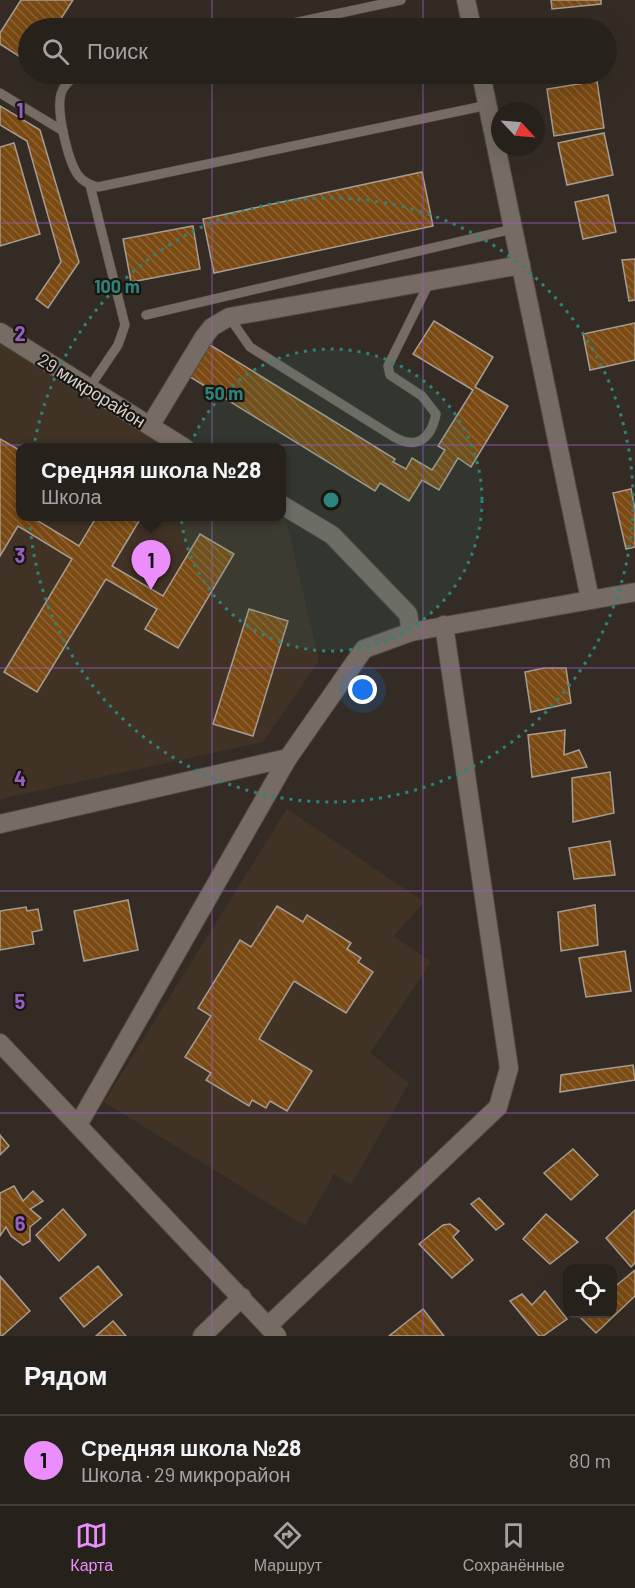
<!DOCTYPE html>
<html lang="ru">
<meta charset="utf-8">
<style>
body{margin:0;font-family:Barlow,sans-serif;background:#332e28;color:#f1f3f6}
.controls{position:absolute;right:18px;bottom:18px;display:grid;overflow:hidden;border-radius:12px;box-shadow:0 6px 24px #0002}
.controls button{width:54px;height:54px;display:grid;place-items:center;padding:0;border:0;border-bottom:2px solid #433e3a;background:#27211b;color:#f1f3f6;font:30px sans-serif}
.compass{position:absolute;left:491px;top:102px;width:54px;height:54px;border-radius:50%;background:#27211b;box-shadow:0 6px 24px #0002;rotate:116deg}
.you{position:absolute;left:363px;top:690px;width:21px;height:21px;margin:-15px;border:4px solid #fff;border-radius:50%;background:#1a73e8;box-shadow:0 0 0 9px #1a73e833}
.badge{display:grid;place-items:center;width:39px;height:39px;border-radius:50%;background:#eb8dfb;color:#111;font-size:20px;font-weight:700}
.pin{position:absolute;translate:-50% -50px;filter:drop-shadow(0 2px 3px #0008)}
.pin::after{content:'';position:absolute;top:32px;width:21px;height:18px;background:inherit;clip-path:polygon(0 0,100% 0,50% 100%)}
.popup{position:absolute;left:16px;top:443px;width:270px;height:78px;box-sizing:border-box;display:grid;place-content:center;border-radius:12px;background:#27211b;filter:drop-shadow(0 2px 4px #0005);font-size:20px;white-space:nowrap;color:#a4a3a3}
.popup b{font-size:22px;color:#f1f3f6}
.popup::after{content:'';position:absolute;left:50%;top:100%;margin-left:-12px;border:12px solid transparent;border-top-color:#27211b}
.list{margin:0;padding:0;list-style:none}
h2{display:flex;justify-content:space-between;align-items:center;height:78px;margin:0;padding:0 24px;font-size:26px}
h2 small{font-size:20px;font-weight:400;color:#a4a3a3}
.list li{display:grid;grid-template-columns:39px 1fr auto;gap:18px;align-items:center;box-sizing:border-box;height:90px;padding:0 24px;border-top:2px solid #433e3a}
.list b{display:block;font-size:22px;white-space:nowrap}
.list p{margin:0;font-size:20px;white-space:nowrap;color:#a4a3a3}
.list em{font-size:20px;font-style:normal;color:#a4a3a3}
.icon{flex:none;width:33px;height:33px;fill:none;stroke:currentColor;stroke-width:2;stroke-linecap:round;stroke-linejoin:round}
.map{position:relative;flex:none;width:635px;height:1336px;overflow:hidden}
.search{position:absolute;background:#27211b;box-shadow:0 6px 24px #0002;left:18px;right:18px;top:18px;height:66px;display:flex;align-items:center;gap:15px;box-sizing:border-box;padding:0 21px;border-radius:33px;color:#a4a3a3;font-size:22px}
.sheet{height:168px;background:#27211b}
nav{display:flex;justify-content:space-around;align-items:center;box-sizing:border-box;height:84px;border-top:2px solid #433e3a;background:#27211b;font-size:16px;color:#a4a3a3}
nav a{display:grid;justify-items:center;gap:3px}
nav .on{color:#eb8dfb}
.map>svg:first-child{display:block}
.education{fill:#403225}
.building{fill:url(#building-back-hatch);stroke:#a79c92;stroke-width:1.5}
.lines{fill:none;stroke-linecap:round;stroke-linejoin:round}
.service-casing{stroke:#504942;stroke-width:10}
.minor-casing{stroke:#504942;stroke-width:20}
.service{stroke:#766c63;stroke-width:9}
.minor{stroke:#766c63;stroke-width:18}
.grid{fill:none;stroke:#975ec3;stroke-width:1.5;stroke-opacity:0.55}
.ring{fill:none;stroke:#2d847c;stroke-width:3;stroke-dasharray:3 6}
.labels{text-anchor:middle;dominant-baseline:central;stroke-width:4.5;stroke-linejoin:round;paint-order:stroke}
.street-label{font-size:18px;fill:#d7d1cc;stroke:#191511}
.grid-label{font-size:20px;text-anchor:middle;font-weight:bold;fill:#975ec3;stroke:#191511;stroke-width:4.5;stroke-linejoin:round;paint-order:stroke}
.centre{fill:#2d847c;stroke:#191511;stroke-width:3}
.ring-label{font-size:18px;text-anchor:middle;font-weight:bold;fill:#2d847c;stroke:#191511;stroke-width:4.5;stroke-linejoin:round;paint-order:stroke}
</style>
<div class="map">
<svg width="635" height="1336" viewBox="0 0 635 1336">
<defs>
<pattern id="building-back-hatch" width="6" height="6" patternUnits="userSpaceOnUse" patternTransform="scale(1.5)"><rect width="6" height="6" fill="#7a4a12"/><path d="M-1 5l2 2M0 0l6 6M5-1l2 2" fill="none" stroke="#8c6333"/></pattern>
</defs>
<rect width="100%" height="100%" fill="#342c24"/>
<g class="education">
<polygon points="0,343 169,447 21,448 21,516 281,516 286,520 319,661 263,742 0,799"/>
<polygon points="287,809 424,902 394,936 431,962 370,1053 409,1083 351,1185 334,1174 305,1226 104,1102"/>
</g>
<g class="building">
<polygon points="21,0 73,0 55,28 28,28 28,62 0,44 0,33"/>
<polygon points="551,0 601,0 601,4 552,9"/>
<polygon points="593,23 594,28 557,28"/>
<polygon points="597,81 604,128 554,136 547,89"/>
<polygon points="0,106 40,130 79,262 48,308 36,299 61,262 27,141 0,125"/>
<polygon points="604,133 613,175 567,185 558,143"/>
<polygon points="14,143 40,234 0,246 0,147"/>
<polygon points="422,172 433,226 214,273 203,219"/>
<polygon points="608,195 616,232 583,239 575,202"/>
<polygon points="193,226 200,269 131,282 123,239"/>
<polygon points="635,259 635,300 629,301 622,260"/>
<polygon points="434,321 493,357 475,387 508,406 471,467 458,458 439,490 422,480 409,501 380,483 375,491 187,375 207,343 395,459 393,462 406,469 412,458 432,470 445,450 438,446 473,390 413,354"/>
<polygon points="635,323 635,360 590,370 583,334"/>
<polygon points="0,439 21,451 21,516 30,516 79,546 97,516 142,516 112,566 163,596 200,534 234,554 178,648 145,629 157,609 106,579 37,692 4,672 72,559 18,526 0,556"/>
<polygon points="631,489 635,509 635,547 626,549 613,493"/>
<polygon points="249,609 288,621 253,736 213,724"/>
<polygon points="544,668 566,668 571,703 531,712 525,672"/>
<polygon points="565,730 564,755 579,750 587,767 532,777 528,735"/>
<polygon points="610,772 614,813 573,822 572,778"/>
<polygon points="610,841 615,875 574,879 569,848"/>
<polygon points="128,900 138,950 84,961 74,911"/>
<polygon points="595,905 598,945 561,951 558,912"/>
<polygon points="277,906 303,922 307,915 351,943 347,949 361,958 358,962 373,972 346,1013 294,981 259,1039 312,1071 287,1111 270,1101 266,1108 252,1100 249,1106 206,1080 211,1073 185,1057 211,1016 198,1008 240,940 251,947"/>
<polygon points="26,907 27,911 38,909 42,930 32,932 34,944 0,950 0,911"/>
<polygon points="625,951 631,991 586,997 579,958"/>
<polygon points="633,1065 635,1080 560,1092 561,1075"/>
<polygon points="0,1135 9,1146 0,1155"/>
<polygon points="573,1149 598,1175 571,1200 544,1173"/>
<polygon points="14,1186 23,1201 33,1191 43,1201 30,1209 41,1218 30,1227 30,1241 23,1245 11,1236 6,1227 0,1236 0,1193"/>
<polygon points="479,1198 504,1224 496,1230 471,1204"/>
<polygon points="63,1209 86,1235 59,1261 36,1235"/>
<polygon points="635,1210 635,1263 631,1267 606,1238"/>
<polygon points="546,1214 578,1242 550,1264 523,1239"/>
<polygon points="450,1224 459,1231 453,1237 473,1260 452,1278 419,1244 443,1225"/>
<polygon points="98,1266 122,1295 84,1327 60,1298"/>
<polygon points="635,1270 635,1296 596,1333 580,1317 583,1314 612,1314 612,1289"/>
<polygon points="0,1276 30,1311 2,1336 0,1336"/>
<polygon points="545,1291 567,1319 543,1336 539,1336 510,1301 522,1294 532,1305"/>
<polygon points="423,1309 444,1336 389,1336"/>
<polygon points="113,1321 126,1336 96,1336"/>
</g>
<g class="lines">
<defs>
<g id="service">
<polyline points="270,28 401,0"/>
<path d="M79,74C71,79 63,85 61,94C56,111 68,161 78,175C83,182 90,185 98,187L488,105"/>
<polyline points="0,93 63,131"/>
<polyline points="146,315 513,229"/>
<path d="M229,317L250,347L394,437C417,450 431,439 436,414L422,396L390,375L388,366L430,281"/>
<polyline points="89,388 118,345 125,325 90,185"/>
</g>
<g id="minor">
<polyline points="466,0 472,28"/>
<polyline points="481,74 590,599"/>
<polyline points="0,332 185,448"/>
<polyline points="150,426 204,337 212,327 229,317 521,265"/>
<polyline points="282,505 332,535 408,614 411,632"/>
<polyline points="0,824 288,758 364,649 411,632 635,592"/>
<polyline points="0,1043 277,1336"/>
<polyline points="78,1125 288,758"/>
<polyline points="268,1326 498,1107 509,1068 444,625"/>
<polyline points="202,1336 242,1297"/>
</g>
</defs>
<use href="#service" class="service-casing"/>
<use href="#minor" class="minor-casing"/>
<use href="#service" class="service"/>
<use href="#minor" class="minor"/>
</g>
<path class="grid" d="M212,0V28M423,0V28M212,74V1336M423,74V1336M0,223H635M0,445H635M0,668H635M0,891H635M0,1113H635"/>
<circle cx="331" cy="500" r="151" fill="#2d847c" fill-opacity=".12"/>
<g class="ring">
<circle cx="331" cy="500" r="151"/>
<circle cx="331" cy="500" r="302"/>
</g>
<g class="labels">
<g class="street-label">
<text transform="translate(92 390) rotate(32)">29 микрорайон</text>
</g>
</g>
<g class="grid-label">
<text x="20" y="118">1</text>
<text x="20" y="341">2</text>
<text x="20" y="563">3</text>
<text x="20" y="786">4</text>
<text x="20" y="1009">5</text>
<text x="20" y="1231">6</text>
</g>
<circle cx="331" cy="500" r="9" class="centre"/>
<g class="ring-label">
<text x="117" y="293">100 m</text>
<text x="224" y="400">50 m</text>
</g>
</svg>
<div class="controls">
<button><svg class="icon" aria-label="locate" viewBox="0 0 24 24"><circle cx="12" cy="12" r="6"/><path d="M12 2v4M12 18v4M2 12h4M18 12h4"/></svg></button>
</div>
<svg class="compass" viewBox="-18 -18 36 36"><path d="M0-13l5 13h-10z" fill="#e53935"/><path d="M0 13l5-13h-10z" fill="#a4a3a3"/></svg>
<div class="you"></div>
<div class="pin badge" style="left:151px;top:590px">1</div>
<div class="popup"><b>Средняя школа №28</b>Школа</div>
<div class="search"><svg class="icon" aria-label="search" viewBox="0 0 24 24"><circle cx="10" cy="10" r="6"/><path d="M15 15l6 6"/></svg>Поиск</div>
</div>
<section class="sheet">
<h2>Рядом<small></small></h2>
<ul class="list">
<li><span class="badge">1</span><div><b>Средняя школа №28</b><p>Школа · 29 микрорайон</p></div><em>80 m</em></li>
</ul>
</section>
<nav>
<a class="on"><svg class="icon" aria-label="map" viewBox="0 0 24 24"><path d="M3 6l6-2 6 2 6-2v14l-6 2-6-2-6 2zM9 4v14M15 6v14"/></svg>Карта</a>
<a><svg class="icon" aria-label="directions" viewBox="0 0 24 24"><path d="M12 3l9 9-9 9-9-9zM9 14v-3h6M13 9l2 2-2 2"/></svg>Маршрут</a>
<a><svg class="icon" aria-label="saved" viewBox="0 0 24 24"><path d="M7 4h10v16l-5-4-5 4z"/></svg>Сохранённые</a>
</nav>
